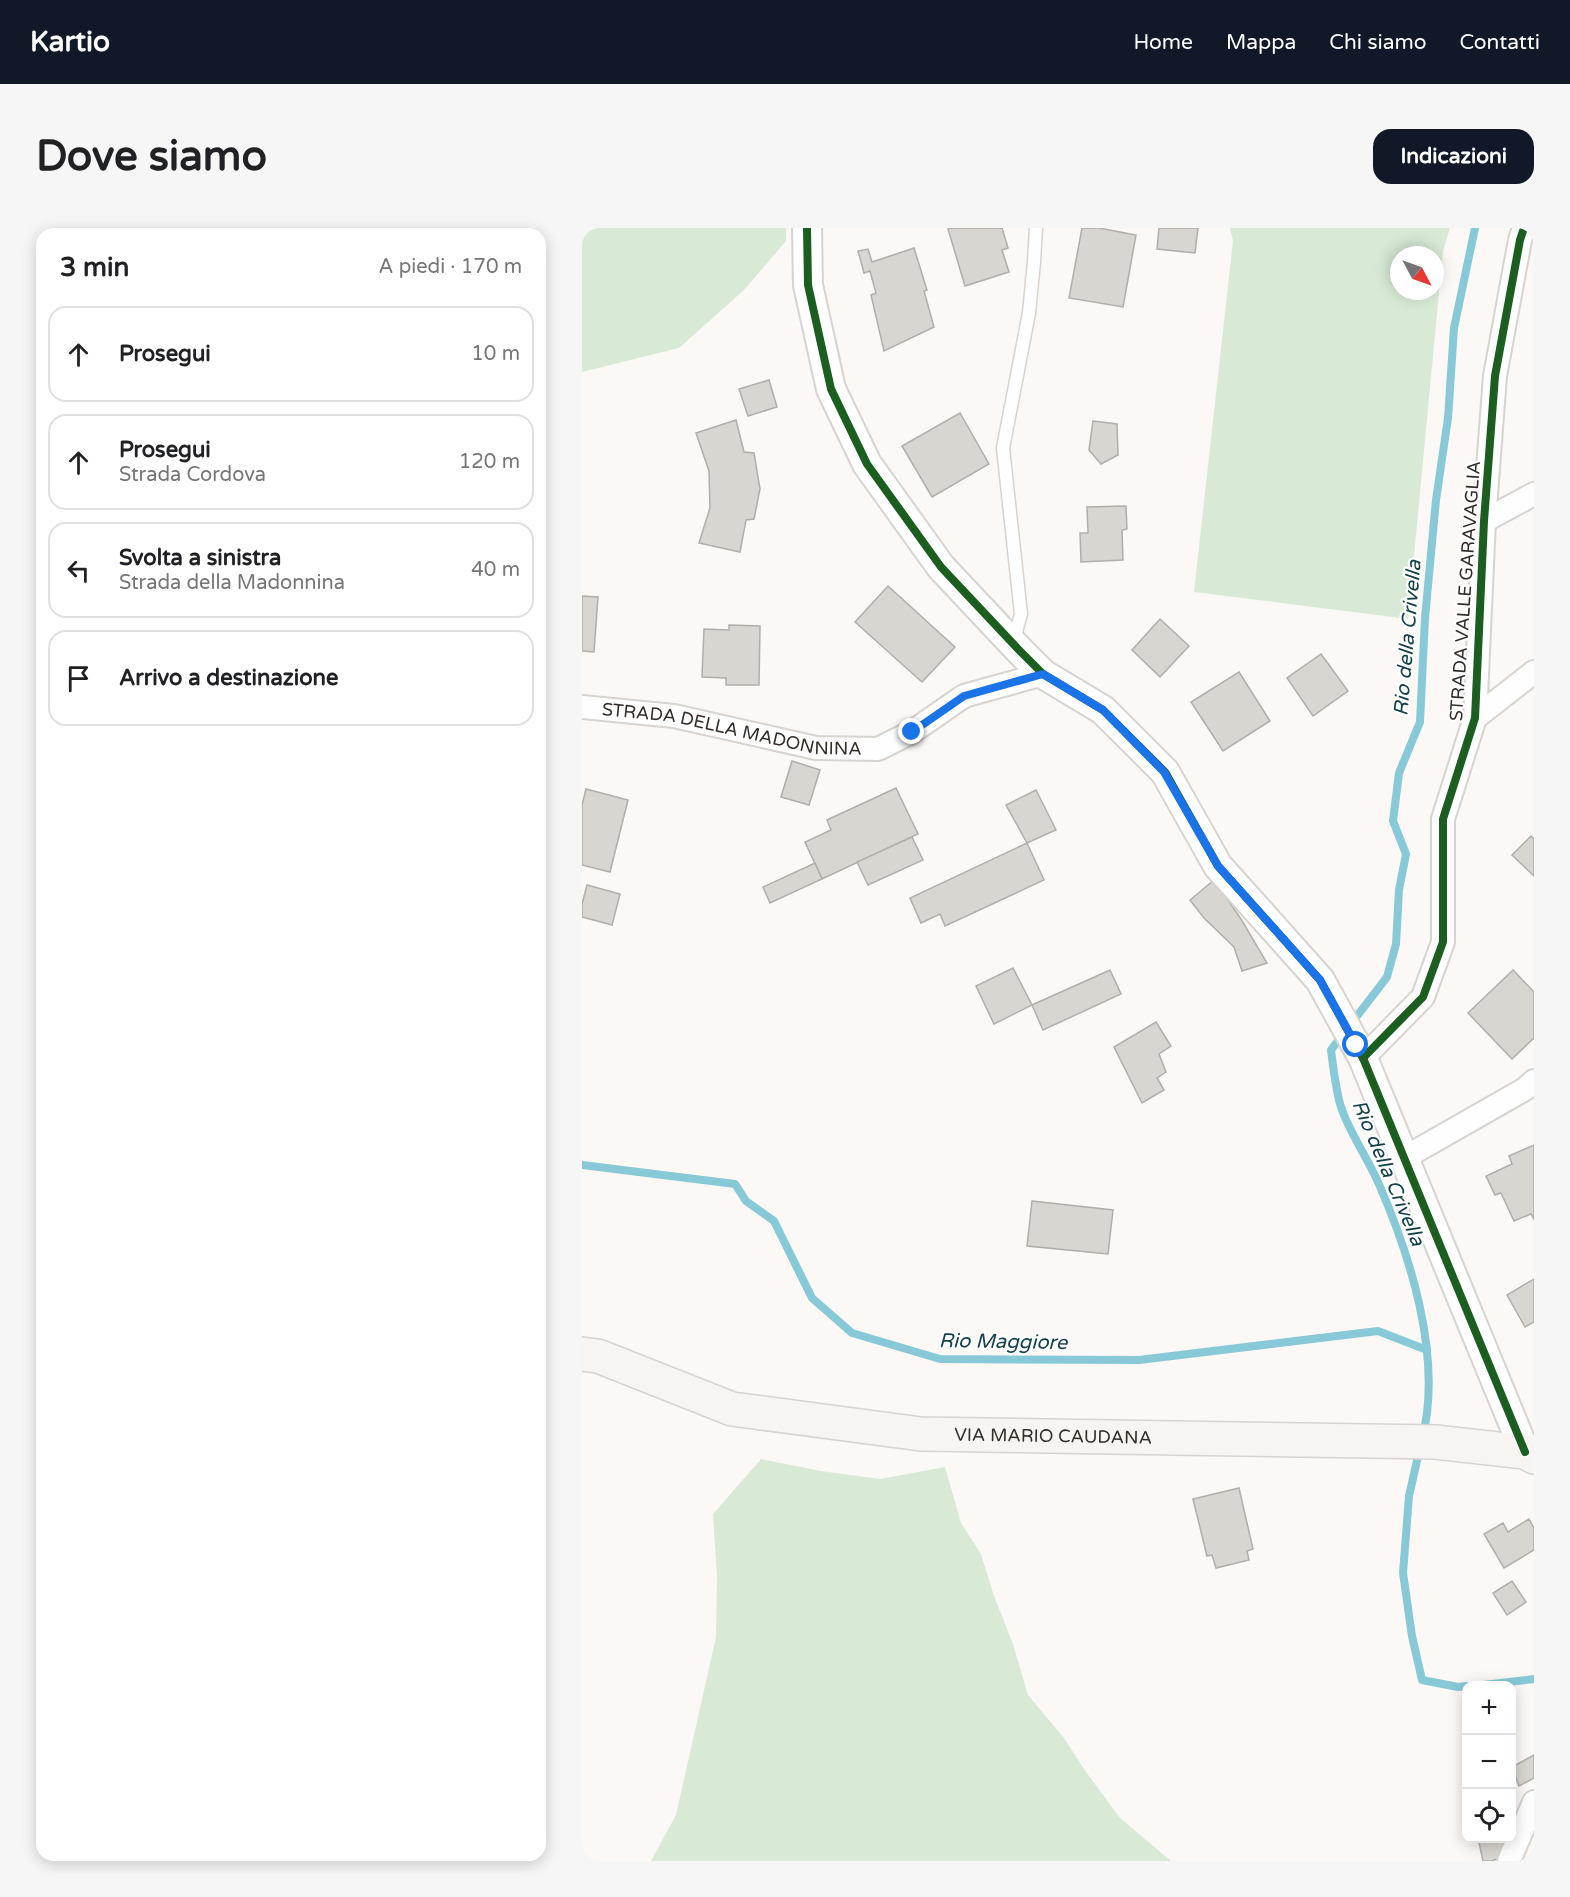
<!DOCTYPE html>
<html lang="it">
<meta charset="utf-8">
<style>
body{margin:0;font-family:"Varela Round",sans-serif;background:#f6f6f6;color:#202124}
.controls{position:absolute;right:18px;bottom:18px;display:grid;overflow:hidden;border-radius:12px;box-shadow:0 3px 15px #0003}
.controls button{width:54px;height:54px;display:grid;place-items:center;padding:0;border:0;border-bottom:2px solid #e0e0e0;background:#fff;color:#202124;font:30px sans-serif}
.compass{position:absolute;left:808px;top:18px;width:54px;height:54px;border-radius:50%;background:#fff;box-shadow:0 3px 15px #0003;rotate:131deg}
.stop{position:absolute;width:18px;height:18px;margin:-14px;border:4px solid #1a73e8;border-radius:50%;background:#fff}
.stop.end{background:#1a73e8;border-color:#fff;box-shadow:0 2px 6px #0008}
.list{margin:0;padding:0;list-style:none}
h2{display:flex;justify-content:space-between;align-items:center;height:78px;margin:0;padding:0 24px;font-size:26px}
h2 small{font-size:20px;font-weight:400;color:#757577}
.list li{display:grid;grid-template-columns:39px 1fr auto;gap:18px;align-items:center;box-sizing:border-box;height:96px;margin:0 12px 12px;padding:0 12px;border:2px solid #e0e0e0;border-radius:18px}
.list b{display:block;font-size:22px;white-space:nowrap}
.list p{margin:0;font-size:20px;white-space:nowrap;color:#757577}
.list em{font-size:20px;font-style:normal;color:#757577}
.icon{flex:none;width:33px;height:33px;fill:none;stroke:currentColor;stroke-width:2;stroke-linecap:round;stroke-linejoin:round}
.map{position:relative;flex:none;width:952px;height:1633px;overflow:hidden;border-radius:18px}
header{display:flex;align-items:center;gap:36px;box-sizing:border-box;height:84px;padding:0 30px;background:#111827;color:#fff}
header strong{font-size:28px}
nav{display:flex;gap:33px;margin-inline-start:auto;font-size:21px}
.intro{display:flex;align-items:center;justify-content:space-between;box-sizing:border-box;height:144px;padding:0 36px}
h1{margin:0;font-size:42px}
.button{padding:15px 27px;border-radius:18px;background:#111827;color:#fff;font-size:21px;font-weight:700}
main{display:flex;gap:36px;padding:0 36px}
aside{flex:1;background:#fff;border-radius:18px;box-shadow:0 3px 15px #0003}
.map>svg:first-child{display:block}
.green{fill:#d8ead6;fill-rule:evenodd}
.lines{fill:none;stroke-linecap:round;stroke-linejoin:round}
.stream{stroke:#88c9d7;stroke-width:8}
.building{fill:#d9d5d1;stroke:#b1aeaa;stroke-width:1.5}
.service-casing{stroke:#d7d3cf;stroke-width:15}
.minor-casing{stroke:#d7d3cf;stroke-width:26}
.tertiary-casing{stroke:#d7d3cf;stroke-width:32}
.secondary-casing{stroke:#d7d3cf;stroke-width:36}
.service{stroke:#fefefe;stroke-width:12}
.minor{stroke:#fefefe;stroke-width:22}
.tertiary{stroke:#fefefe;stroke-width:28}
.secondary{stroke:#f7f4f2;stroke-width:33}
.cycleway-casing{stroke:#fff;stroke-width:11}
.cycleway{stroke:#1b5e20;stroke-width:8}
.route{stroke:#1a73e8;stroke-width:8}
.labels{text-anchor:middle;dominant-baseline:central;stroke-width:4.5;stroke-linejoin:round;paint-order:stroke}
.street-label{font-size:18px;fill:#332d28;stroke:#fff}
.water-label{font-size:20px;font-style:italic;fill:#144049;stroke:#fff}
</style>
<header>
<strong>Kartio</strong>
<nav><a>Home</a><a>Mappa</a><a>Chi siamo</a><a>Contatti</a></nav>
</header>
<div class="intro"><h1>Dove siamo</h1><a class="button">Indicazioni</a></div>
<main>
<aside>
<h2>3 min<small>A piedi · 170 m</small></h2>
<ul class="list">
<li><svg class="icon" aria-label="ahead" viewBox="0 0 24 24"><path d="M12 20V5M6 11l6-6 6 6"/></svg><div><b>Prosegui</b></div><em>10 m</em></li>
<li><svg class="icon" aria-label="ahead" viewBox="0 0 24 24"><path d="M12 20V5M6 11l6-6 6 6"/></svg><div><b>Prosegui</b><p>Strada Cordova</p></div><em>120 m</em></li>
<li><svg class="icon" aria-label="left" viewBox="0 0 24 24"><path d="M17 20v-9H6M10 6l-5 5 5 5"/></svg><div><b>Svolta a sinistra</b><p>Strada della Madonnina</p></div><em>40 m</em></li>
<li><svg class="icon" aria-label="arrive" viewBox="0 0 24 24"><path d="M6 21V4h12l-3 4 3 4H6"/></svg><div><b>Arrivo a destinazione</b></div></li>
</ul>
</aside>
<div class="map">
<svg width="952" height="1633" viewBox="0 0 952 1633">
<rect width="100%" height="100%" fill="#fbf8f5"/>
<g class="green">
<polygon points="0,0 204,0 204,13 162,62 97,120 0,144"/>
<path d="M648,0H868L861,23L826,391L612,364L651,13ZM817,27H853V63H817Z"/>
<polygon points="179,1231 239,1243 298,1251 363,1239 379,1295 399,1326 412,1368 431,1416 446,1467 482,1510 504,1544 538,1590 589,1633 69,1633 94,1587 134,1409 135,1348 131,1286"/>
</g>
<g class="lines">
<g class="stream">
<polyline points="0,937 153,956 164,973 192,993 230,1070 270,1105 358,1131 557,1132 796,1103 845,1122"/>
<path d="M841,1207C860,1127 828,1027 796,954C785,929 763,897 757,872C753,855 751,838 749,822L805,749L814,716L817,662L824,626L811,593L817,545L838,494L843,390L854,272L866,190L872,100L893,0"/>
<polyline points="838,1219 827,1268 821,1345 830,1408 840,1452 876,1459 885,1458"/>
<polyline points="893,1458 952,1451"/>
</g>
</g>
<g class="building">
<polygon points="370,0 420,0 426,20 420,22 427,44 383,58 366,1"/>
<polygon points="500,0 517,0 554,7 541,79 487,70"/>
<polygon points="577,0 616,0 613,25 575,21"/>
<polygon points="332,20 345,62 342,63 352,99 302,123 289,67 294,65 288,43 282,45 276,23 286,21 290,34"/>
<polygon points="187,152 195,179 166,188 157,161"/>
<polygon points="378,185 407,236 350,269 320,218"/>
<polygon points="154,192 162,224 172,225 178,261 172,291 164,292 158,324 117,315 128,280 127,243 114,205"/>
<polygon points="511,193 535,196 536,227 519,236 507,222"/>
<polygon points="544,278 545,301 540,302 541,332 499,334 498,305 506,305 505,279"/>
<polygon points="306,358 373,419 340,454 273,394"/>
<polygon points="0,368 16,369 12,424 0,423"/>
<polygon points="578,391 607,418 578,449 550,422"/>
<polygon points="147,397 178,398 177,457 144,457 144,450 120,449 122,401 147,402"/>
<polygon points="739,426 766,463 731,488 705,450"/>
<polygon points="657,444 688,493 641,523 609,474"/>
<polygon points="210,533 238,542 227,577 199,569"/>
<polygon points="314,560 336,606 240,651 223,614 249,602 245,592"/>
<polygon points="4,561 46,572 28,644 0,637 0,577"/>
<polygon points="454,562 474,602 445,615 424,577"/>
<polygon points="949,608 952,611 952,648 930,627"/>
<polygon points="330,609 341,632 286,657 275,634"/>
<polygon points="445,615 462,652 363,698 358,686 339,695 328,670"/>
<polygon points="233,635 240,651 188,675 181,659"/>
<polygon points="632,652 659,691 685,735 660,743 652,719 622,690 608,672"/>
<polygon points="5,657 38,666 30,697 0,689 0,676"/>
<polygon points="431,740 450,777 412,796 394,758"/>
<polygon points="528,742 539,766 461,802 450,777"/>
<polygon points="931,742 952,764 952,810 930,831 886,785"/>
<polygon points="574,794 589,818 577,826 584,844 575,850 582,862 560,875 532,819"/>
<polygon points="952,917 952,991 949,986 932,993 919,965 913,967 904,948 930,936 927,928"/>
<polygon points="450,973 531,982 526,1026 445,1018"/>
<polygon points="952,1051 952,1094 943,1099 925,1067"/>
<polygon points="657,1260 671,1321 665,1323 667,1332 634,1340 630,1327 625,1328 611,1271"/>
<polygon points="947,1291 952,1300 952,1322 922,1340 902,1306 921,1295 926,1304"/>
<polygon points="930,1353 944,1374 925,1387 911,1365"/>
<polygon points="952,1527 952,1550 937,1558 930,1539"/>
<polygon points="896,1610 924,1610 929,1625 910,1633 901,1633"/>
</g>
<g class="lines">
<defs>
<polyline id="service" points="431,415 439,386 421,220 447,85 452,34 454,0"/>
<g id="minor">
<polyline points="902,293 952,266"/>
<path id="s1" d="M0,479L92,488L234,520L296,521L330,504L382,468L461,446"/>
<polyline points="893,490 952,444"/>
<polyline points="781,830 841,769 861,714 861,591 893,490 902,293 913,148 938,12 942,0"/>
<polyline points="822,930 943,861 952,853"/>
<polyline points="927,1633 952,1574"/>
</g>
<polyline id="tertiary" points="225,0 226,57 249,161 285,236 359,339 437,422 461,446 521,482 583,544 636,638 738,752 781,830 943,1224"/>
<g id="secondary">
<path id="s2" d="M0,1126L16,1128L150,1181L339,1206L853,1214L943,1224L952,1229"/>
</g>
</defs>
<use href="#service" class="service-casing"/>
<use href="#minor" class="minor-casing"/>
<use href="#tertiary" class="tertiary-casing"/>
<use href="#secondary" class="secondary-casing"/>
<use href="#service" class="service"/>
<use href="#minor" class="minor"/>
<use href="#tertiary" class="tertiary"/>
<use href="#secondary" class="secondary"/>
<defs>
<g id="cycleway">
<polyline points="225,0 226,57 249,161 285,236 359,339 437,422 461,446 521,482 583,544 636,638 738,752 781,830 943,1224"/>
<polyline points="781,830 841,769 861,714 861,591 893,490 902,293 913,148 938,12 942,0"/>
</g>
</defs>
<use href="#cycleway" class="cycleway-casing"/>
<use href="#cycleway" class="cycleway"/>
</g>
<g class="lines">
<polyline class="route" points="330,504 382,468 461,446 521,482 582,544 636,638 738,752 774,817"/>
</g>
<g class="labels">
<g class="street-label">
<text transform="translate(883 363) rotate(-86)">STRADA VALLE GARAVAGLIA</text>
<text stroke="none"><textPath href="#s1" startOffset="152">STRADA DELLA MADONNINA</textPath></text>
<text stroke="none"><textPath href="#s2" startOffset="483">VIA MARIO CAUDANA</textPath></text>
</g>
<g class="water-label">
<text transform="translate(826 410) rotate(-85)">Rio della Crivella</text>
<text transform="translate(806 945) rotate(67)">Rio della Crivella</text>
<text transform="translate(421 1114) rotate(1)">Rio Maggiore</text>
</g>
</g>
</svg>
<div class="controls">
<button>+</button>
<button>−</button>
<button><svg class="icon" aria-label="locate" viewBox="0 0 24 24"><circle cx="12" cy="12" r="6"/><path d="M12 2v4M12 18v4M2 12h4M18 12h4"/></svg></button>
</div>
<svg class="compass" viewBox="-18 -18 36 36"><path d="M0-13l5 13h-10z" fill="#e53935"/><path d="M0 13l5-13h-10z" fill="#757577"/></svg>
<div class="stop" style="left:774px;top:817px"></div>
<div class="stop end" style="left:330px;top:504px"></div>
</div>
</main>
